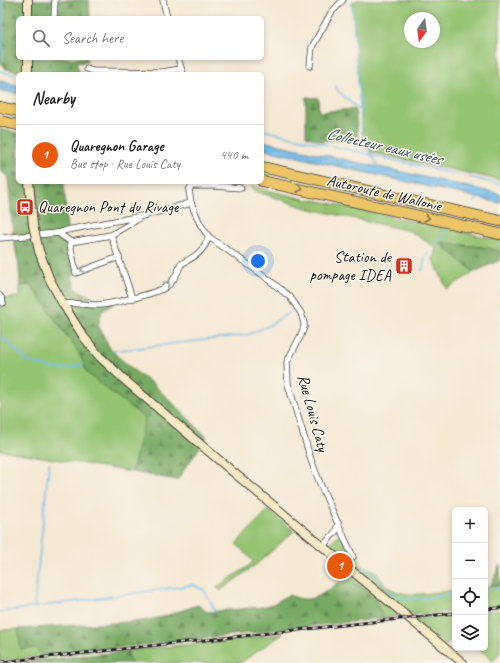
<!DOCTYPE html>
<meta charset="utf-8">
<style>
body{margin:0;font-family:Caveat,sans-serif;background:#f2f2f2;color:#222}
.controls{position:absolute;right:12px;bottom:12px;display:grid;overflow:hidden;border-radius:6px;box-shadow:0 2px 6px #0003}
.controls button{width:36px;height:36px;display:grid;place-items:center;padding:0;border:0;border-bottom:1px solid #e0e0e0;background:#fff;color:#222;font:20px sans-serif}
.compass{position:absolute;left:404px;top:12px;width:36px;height:36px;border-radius:50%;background:#fff;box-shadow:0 2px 6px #0003;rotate:194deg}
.you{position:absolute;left:258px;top:261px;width:14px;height:14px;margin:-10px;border:3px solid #fff;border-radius:50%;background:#1a73e8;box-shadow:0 0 0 6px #1a73e833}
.badge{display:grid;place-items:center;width:26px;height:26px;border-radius:50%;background:#ea580c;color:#fff;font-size:13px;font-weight:700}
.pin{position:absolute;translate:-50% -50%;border:2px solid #fff;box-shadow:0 1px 4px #0006}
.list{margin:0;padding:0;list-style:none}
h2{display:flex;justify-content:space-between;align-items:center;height:52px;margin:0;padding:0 16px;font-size:17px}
h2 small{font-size:13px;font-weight:400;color:#767676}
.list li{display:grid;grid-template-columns:26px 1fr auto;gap:12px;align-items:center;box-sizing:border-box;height:60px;padding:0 16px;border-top:1px solid #e0e0e0}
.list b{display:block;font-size:15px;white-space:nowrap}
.list p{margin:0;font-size:13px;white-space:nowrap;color:#767676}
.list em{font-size:13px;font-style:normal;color:#767676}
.icon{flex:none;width:22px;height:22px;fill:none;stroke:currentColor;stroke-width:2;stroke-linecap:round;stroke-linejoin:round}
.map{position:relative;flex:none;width:500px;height:663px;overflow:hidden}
.search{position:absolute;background:#fff;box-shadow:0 2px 6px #0003;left:16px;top:16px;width:248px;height:44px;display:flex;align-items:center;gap:10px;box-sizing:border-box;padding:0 14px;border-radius:6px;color:#767676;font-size:15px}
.panel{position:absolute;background:#fff;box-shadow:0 2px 6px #0003;left:16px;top:72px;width:248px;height:112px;border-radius:6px}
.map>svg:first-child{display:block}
.green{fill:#95c372;stroke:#587047;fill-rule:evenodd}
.forest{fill:url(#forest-firs);stroke:#4a6240}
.water{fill:url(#water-rules);stroke:#486c84}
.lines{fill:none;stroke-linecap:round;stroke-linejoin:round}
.stream{stroke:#75bded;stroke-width:1.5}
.minor-casing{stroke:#3c3b37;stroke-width:7}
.secondary-casing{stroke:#3c3b37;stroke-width:10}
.motorway-casing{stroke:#3c3b37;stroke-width:12}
.minor{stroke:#fff;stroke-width:5.5}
.secondary{stroke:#f8e8c3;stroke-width:8}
.motorway{stroke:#edc569;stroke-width:10}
.rail-casing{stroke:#1c1c1c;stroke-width:3}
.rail{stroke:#f7f3e8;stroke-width:1.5;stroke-dasharray:4.5;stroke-linecap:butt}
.secondary-bridge-casing{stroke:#3c3b37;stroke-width:10;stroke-linecap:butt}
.secondary-bridge{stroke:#f8e8c3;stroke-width:8}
.oneway{stroke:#847042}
.oneway2{stroke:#999}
.labels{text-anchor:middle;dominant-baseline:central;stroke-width:3;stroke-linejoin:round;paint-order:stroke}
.street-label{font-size:16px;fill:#1c1c1c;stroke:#f7f3e8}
.poi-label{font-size:16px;fill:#1c1c1c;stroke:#f7f3e8;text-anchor:start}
.water-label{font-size:17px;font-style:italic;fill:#3b5465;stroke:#f7f3e8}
</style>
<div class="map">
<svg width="500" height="663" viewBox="0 0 500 663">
<defs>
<pattern id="forest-firs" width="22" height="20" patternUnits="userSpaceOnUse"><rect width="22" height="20" fill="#78a964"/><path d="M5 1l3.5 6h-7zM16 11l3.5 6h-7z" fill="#628952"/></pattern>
<pattern id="water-rules" width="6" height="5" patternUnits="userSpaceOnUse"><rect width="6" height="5" fill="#75bded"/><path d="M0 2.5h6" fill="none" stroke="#65a2cb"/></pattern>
</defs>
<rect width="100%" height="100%" fill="#f7f3e8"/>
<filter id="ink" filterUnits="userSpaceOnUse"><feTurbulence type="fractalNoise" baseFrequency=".025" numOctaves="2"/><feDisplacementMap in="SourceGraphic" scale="8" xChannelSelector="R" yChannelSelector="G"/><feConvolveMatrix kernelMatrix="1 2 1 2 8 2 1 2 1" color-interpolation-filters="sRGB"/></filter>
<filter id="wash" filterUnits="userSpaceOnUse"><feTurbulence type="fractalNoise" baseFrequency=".012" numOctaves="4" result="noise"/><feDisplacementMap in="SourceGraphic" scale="16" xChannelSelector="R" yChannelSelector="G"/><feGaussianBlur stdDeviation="0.9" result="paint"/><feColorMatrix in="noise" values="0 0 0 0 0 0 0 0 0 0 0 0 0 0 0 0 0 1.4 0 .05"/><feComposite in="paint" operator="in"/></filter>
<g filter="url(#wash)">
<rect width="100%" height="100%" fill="#f4e8d3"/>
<g class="green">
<path d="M358,0H500V180L370,152L364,140L362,132L352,3ZM410,18H434V42H410Z"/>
<polygon points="251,186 308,200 310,199 500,240 500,252 489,248 439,242 474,272 447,289 433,259 436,248 410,231 306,208 255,191"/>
<polygon points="31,285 79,353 88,374 145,418 132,472 0,450 0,299 20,297 20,286"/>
<polygon points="268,510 294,531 258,563 220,591 217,587 249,566 253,561 236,544"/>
<path d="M337,536H342L353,558L358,557C365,573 369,565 376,572C380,577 382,583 388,587C407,600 433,592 455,590V611L410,615L332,550C329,544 332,540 337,536Z"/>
<polygon points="349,572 401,616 384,618 374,599 347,575"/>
<polygon points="491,585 500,585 500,606 485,608 485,587"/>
<polygon points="500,610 500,652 493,661 478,648 485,648 485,611"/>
<polygon points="455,614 455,635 445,646 413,619"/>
<polygon points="18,629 22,648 35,648 43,656 0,660 0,630"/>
<polygon points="283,634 240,663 131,663 127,651"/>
</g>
<g class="forest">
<polygon points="0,0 89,0 90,18 18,18 18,58 87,58 87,62 76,63 79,71 84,74 28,74 6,69 0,63"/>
<polygon points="306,97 318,98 319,112 355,109 358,138 321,141 306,136"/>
<polygon points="0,129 18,133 18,182 64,182 67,230 58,234 67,243 75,273 72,277 76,289 94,298 112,300 113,304 102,311 98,325 110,349 133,370 153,384 207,437 177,480 132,472 145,418 88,374 79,353 31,285 20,286 19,266 13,237 8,177 0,170"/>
<polygon points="438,242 489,248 500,252 500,260 474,272"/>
<polygon points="500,564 500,585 491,585"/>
<path d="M347,575L374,599L384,618L43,656L35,648L21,649L18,629L143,621L162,617L198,605L207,612L262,607L273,604L288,595C293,596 298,599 303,599C319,601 336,584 347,575Z"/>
<polygon points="127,651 131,663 26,663 25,662"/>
</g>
<g class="water">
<polygon points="0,81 18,85 18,94 0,90"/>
<polygon points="262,141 500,194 500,203 262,149"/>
</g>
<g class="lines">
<g class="stream">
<polyline points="3,0 3,60"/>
<polyline points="352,3 362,132 367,147 379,168"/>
<polyline points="0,71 18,76"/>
<polyline points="336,86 337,90 360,111"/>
<polyline points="262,130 500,184"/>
<polyline points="474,203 479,197"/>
<polyline points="436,245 446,232"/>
<polyline points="422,271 425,258 428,253"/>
<polyline points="0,338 4,338 27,361 55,369 70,368 84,364"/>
<polyline points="112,351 247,335 268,326 289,313"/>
<polyline points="365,568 386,590 397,597 408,600 455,594"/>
<polyline points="485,590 500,588"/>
<polyline points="34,608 49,463"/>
<polyline points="0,612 193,585 204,590 216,612"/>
</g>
</g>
</g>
<g filter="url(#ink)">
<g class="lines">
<defs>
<g id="minor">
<polyline points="163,0 167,18"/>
<polyline points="54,18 55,0"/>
<polyline points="178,58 183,74"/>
<polyline points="310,66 312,47 331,13 343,0"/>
<polyline points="87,69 93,71 162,72 181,69"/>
<polyline points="241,188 215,186 191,186 189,191 191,203 200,224 209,237 263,275 290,297 301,313 304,323 304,327 301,335 287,362 288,384 311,460 321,486 353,557"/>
<polyline points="58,233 71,242"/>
<polyline points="111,235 132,298"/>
<polyline points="0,238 58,233 67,230 142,216 191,203"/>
<polyline points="119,257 76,273 70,244 71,242 111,235 138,219"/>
<polyline points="0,296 2,299 3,303"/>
<path d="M63,304C75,302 85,305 97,305C109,305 157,293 166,287C174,282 178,272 181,264C196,256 202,253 209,237"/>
<polyline points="323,546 336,531 338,523"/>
</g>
<g id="secondary">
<polyline points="28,0 28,18"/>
<polyline points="28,58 28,74"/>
<polyline points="29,182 33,225"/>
<polyline points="39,251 49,278 63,304 83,336 99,356 127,382 233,472 463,663"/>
</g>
<g id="motorway">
<polyline points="0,107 18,111"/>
<polyline points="0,121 18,125"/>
<polyline points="262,167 500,221"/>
<polyline points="262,181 500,234"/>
</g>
</defs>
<use href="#minor" class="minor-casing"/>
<use href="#secondary" class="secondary-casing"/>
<use href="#motorway" class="motorway-casing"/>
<use href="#minor" class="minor"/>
<use href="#secondary" class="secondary"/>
<use href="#motorway" class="motorway"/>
<defs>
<g id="rail">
<polyline points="485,609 500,608"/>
<polyline points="0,662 455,613"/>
</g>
</defs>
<use href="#rail" class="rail-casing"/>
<use href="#rail" class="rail"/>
<defs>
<polyline id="secondary-bridge" points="33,225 39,251"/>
</defs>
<use href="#secondary-bridge" class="secondary-bridge-casing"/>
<use href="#secondary-bridge" class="secondary-bridge"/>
</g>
<defs><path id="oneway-chevron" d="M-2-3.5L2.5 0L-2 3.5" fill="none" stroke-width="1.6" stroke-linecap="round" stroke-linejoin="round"/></defs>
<g class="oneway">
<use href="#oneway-chevron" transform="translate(300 189) rotate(13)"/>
<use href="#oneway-chevron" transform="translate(427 218) rotate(13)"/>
</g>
<g class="oneway2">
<use href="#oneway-chevron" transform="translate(83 270) rotate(160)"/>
<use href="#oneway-chevron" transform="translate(167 284) rotate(-40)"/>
</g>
</g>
<defs>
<symbol id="bus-square" viewBox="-11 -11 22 22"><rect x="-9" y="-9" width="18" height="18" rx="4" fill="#c8321e" stroke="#f7f3e8"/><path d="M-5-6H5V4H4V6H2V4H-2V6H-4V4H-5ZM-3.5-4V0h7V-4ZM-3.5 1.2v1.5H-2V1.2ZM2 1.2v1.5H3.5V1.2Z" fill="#fff"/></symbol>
<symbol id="building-square" viewBox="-11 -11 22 22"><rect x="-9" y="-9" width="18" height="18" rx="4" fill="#c8321e" stroke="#f7f3e8"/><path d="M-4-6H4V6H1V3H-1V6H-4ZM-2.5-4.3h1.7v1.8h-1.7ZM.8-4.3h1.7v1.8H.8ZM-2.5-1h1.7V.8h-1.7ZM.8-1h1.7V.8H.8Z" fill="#fff"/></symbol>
</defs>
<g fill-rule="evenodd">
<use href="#bus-square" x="15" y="197" width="20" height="20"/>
<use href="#building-square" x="394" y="256" width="20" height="20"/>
</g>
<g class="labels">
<g class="street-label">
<text transform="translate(384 193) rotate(13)">Autoroute de Wallonie</text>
<text transform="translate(313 413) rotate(75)">Rue Louis Caty</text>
</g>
<g class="poi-label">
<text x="38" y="207">Quaregnon Pont du Rivage</text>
<text x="391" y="257" text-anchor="end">Station de<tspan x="391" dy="18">pompage IDEA</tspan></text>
</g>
<g class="water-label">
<text transform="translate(384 146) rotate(13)">Collecteur eaux usées</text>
</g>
</g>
</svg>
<div class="controls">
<button>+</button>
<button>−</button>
<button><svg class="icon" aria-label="locate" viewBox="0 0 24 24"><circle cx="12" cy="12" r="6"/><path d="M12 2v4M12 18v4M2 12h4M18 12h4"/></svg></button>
<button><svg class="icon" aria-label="layers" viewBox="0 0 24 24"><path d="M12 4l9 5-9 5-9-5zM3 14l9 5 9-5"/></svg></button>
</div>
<svg class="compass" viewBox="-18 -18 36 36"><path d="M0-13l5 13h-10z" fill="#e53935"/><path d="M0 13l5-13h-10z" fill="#767676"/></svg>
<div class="you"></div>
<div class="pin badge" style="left:340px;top:566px">1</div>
<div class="search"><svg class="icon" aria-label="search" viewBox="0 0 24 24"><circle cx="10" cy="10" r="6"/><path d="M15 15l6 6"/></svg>Search here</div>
<section class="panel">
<h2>Nearby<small></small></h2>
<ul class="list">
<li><span class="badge">1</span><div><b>Quaregnon Garage</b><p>Bus stop · Rue Louis Caty</p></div><em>440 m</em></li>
</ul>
</section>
</div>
